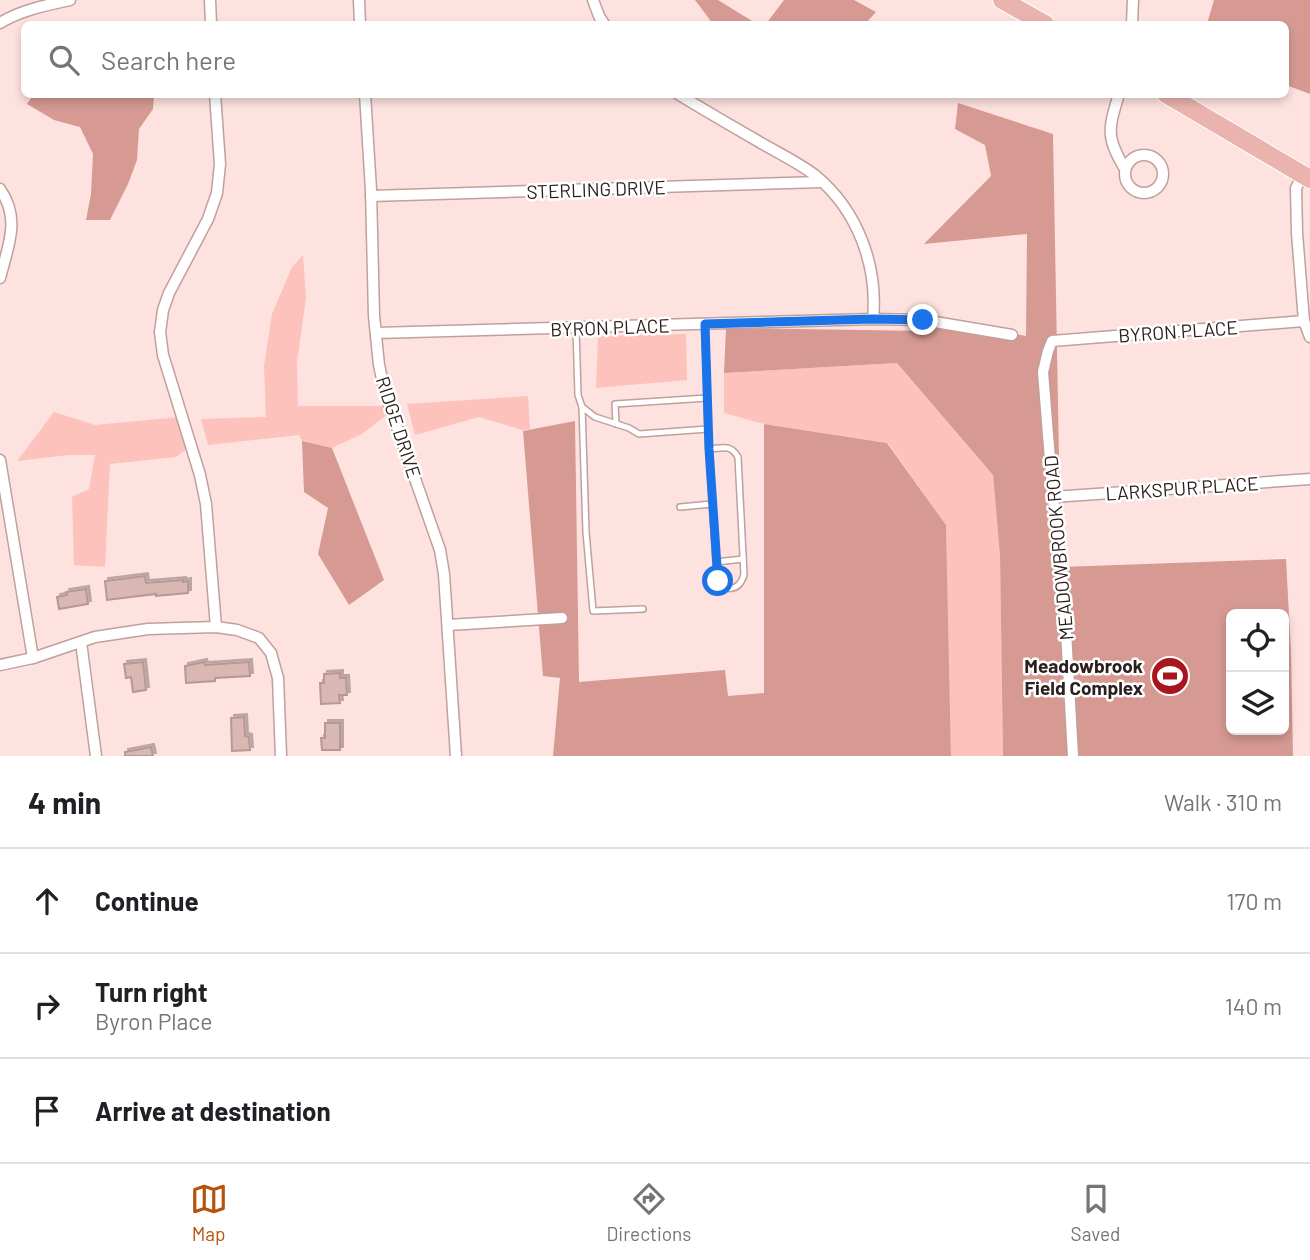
<!DOCTYPE html>
<meta charset="utf-8">
<style>
body{margin:0;font-family:Barlow,sans-serif;background:#f2f2f2;color:#202124}
.controls{position:absolute;right:21px;bottom:21px;display:grid;overflow:hidden;border-radius:10px;box-shadow:0 4px 10px #0003}
.controls button{width:63px;height:63px;display:grid;place-items:center;padding:0;border:0;border-bottom:2px solid #e0e0e0;background:#fff;color:#202124;font:35px sans-serif}
.stop{position:absolute;width:21px;height:21px;margin:-16px;border:5px solid #1a73e8;border-radius:50%;background:#fff}
.stop.end{background:#1a73e8;border-color:#fff;box-shadow:0 2px 7px #0008}
.list{margin:0;padding:0;list-style:none}
h2{display:flex;justify-content:space-between;align-items:center;height:91px;margin:0;padding:0 28px;font-size:30px}
h2 small{font-size:23px;font-weight:400;color:#757577}
.list li{display:grid;grid-template-columns:46px 1fr auto;gap:21px;align-items:center;box-sizing:border-box;height:105px;padding:0 28px;border-top:2px solid #e0e0e0}
.list b{display:block;font-size:26px;white-space:nowrap}
.list p{margin:0;font-size:23px;white-space:nowrap;color:#757577}
.list em{font-size:23px;font-style:normal;color:#757577}
.icon{flex:none;width:38px;height:38px;fill:none;stroke:currentColor;stroke-width:2;stroke-linecap:round;stroke-linejoin:round}
.map{position:relative;flex:none;width:1310px;height:756px;overflow:hidden}
.search{position:absolute;background:#fff;box-shadow:0 4px 10px #0003;left:21px;right:21px;top:21px;height:77px;display:flex;align-items:center;gap:18px;box-sizing:border-box;padding:0 24px;border-radius:10px;color:#757577;font-size:26px}
.sheet{height:406px;background:#fff}
nav{display:flex;justify-content:space-around;align-items:center;box-sizing:border-box;height:98px;border-top:2px solid #e0e0e0;background:#fff;font-size:19px;color:#757577}
nav a{display:grid;justify-items:center;gap:4px}
nav .on{color:#b45309}
.map>svg:first-child{display:block}
.green{fill:#fdc2bc}
.forest{fill:#d69a93;fill-rule:evenodd}
.building{fill:#d9b7b3;stroke:#b89794;stroke-width:2;filter:url(#shadow)}
.lines{fill:none;stroke-linecap:round;stroke-linejoin:round}
.lane-casing{stroke:#c0a09c;stroke-width:8}
.street-casing{stroke:#c0a09c;stroke-width:13}
.primary-casing{stroke:#fff;stroke-width:20}
.lane{stroke:#fff;stroke-width:5}
.street{stroke:#fff;stroke-width:10}
.primary{stroke:#eab3ae;stroke-width:18}
.route{stroke:#1a73e8;stroke-width:9}
.labels{text-anchor:middle;dominant-baseline:central;stroke-width:5;stroke-linejoin:round;paint-order:stroke}
.street-label{font-size:19px;fill:#2c201f;stroke:#fff}
.poi-label{font-size:19px;font-weight:bold;fill:#2c201f;stroke:#fff;text-anchor:end}
</style>
<div class="map">
<svg width="1310" height="756" viewBox="0 0 1310 756">
<defs>
<filter id="shadow"><feDropShadow dx="3" dy="-3" stdDeviation="0" flood-color="#0004"/></filter>
</defs>
<rect width="100%" height="100%" fill="#fee2df"/>
<g class="green">
<polygon points="303,255 306,298 297,362 298,406 383,406 389,413 362,434 332,448 302,441 299,435 208,445 201,419 266,417 264,366 272,314 292,267"/>
<polygon points="686,334 687,380 596,388 598,336"/>
<polygon points="897,363 993,475 1000,556 1003,756 951,756 946,525 888,443 764,424 724,413 724,373"/>
<polygon points="528,396 530,429 522,430 479,417 415,435 407,404"/>
<polygon points="54,412 95,425 180,417 188,448 176,457 110,464 105,567 74,565 72,497 89,489 95,455 69,455 17,461"/>
</g>
<g class="forest">
<polygon points="695,0 718,0 757,24 713,24"/>
<polygon points="784,0 854,0 876,12 865,24 766,24"/>
<polygon points="1214,0 1310,0 1310,94 1286,85 1286,24 1207,24"/>
<polygon points="33,95 154,95 153,109 139,129 137,160 128,184 110,220 86,220 91,194 93,154 80,127 54,120 27,104"/>
<path d="M958,103L1053,134L1061,567L1286,559L1291,652L1293,756H1003L1000,556L993,475L897,363L724,373L726,328L927,331V315L1026,336L1027,234L924,244L991,176L985,145L955,129ZM1231,614H1284V730H1231Z"/>
<polygon points="575,421 579,682 725,670 728,696 764,693 764,424 887,443 946,525 951,756 553,756 560,678 543,676 523,431"/>
<polygon points="302,441 332,448 384,580 349,605 318,554 328,508 304,492"/>
</g>
<g class="building">
<polygon points="145,576 146,583 183,580 183,582 188,581 188,593 156,596 156,594 107,600 105,581"/>
<polygon points="86,589 88,604 59,609 57,597 67,595 66,592"/>
<polygon points="143,662 146,690 133,692 131,677 126,678 124,664"/>
<polygon points="204,662 205,665 249,662 250,676 215,678 215,681 186,683 185,666"/>
<polygon points="340,673 340,678 346,678 347,695 339,695 340,703 321,704 320,683 324,683 324,674"/>
<polygon points="244,717 245,736 249,737 250,750 232,751 231,718"/>
<polygon points="325,723 340,723 340,750 322,750 321,738 325,738"/>
<polygon points="151,747 153,756 125,756 125,752"/>
</g>
<g class="lines">
<defs>
<g id="lane">
<polyline points="576,328 578,395 582,407 595,417 629,428 639,434 708,429 705,324"/>
<polyline points="582,407 586,532 593,611 643,609"/>
<polyline points="616,424 615,404 707,398"/>
<path d="M708,429L709,449L717,577C724,594 739,591 744,575L738,457C730,444 723,448 709,449"/>
<polyline points="680,507 712,504"/>
<polyline points="716,562 743,559"/>
</g>
<g id="street">
<polyline points="210,0 211,24"/>
<polyline points="359,0 360,24"/>
<polyline points="593,0 599,16 604,24"/>
<path d="M0,23C21,10 47,5 70,0"/>
<polyline points="1132,24 1133,0"/>
<polyline points="215,94 220,164 217,193 208,219 169,293 163,310 160,332 163,355 200,475 206,504 216,627"/>
<polyline points="365,94 371,190 374,316 379,365 385,393 440,550 444,574 456,756"/>
<path d="M678,94C704,110 730,125 756,140C776,152 798,162 816,176C858,211 878,266 873,319"/>
<path d="M1119,94C1108,130 1106,137 1125,169"/>
<circle cx="1144" cy="174" r="19"/>
<polyline points="1303,175 1296,188 1297,233 1304,321 1310,337"/>
<path d="M0,189C21,219 8,246 0,278"/>
<polyline points="371,196 821,182"/>
<polyline points="376,333 873,319 923,320 1012,335"/>
<polyline points="0,460 33,658"/>
<polyline points="1053,497 1310,479"/>
<polyline points="448,625 562,618"/>
<polyline points="81,642 96,756"/>
<polyline points="0,665 33,658 95,637 148,629 216,627 237,630 259,638 271,653 278,678 281,756"/>
<polyline points="1073,756 1064,596 1053,497 1043,372 1048,351 1052,341 1304,321"/>
</g>
<g id="primary">
<polyline points="1002,0 1045,24"/>
<polyline points="1166,94 1310,179"/>
</g>
</defs>
<use href="#lane" class="lane-casing"/>
<use href="#street" class="street-casing"/>
<use href="#primary" class="primary-casing"/>
<use href="#lane" class="lane"/>
<use href="#street" class="street"/>
<use href="#primary" class="primary"/>
</g>
<g class="lines">
<polyline class="route" points="718,581 709,449 705,324 873,319 923,320"/>
</g>
<defs>
<symbol id="stadium-disc" viewBox="-11 -11 22 22"><circle r="9.5" fill="#a9151d" stroke="#fff"/><path d="M0-5a6.5 5 0 1 0 0 10a6.5 5 0 1 0 0-10ZM-3.5-1.8h7v3.6h-7Z" fill="#fff"/></symbol>
</defs>
<g fill-rule="evenodd">
<use href="#stadium-disc" x="1148" y="654" width="44" height="44"/>
</g>
<g class="labels">
<g class="street-label">
<text transform="translate(596 189) rotate(-2)">STERLING DRIVE</text>
<text transform="translate(610 327) rotate(-2)">BYRON PLACE</text>
<text transform="translate(1178 331) rotate(-4)">BYRON PLACE</text>
<text transform="translate(399 427) rotate(72)">RIDGE DRIVE</text>
<text transform="translate(1182 488) rotate(-4)">LARKSPUR PLACE</text>
<text transform="translate(1058 548) rotate(-95)">MEADOWBROOK ROAD</text>
</g>
<g class="poi-label">
<text x="1143" y="665">Meadowbrook<tspan x="1143" dy="22">Field Complex</tspan></text>
</g>
</g>
</svg>
<div class="controls">
<button><svg class="icon" aria-label="locate" viewBox="0 0 24 24"><circle cx="12" cy="12" r="6"/><path d="M12 2v4M12 18v4M2 12h4M18 12h4"/></svg></button>
<button><svg class="icon" aria-label="layers" viewBox="0 0 24 24"><path d="M12 4l9 5-9 5-9-5zM3 14l9 5 9-5"/></svg></button>
</div>
<div class="stop" style="left:718px;top:581px"></div>
<div class="stop end" style="left:923px;top:320px"></div>
<div class="search"><svg class="icon" aria-label="search" viewBox="0 0 24 24"><circle cx="10" cy="10" r="6"/><path d="M15 15l6 6"/></svg>Search here</div>
</div>
<section class="sheet">
<h2>4 min<small>Walk · 310 m</small></h2>
<ul class="list">
<li><svg class="icon" aria-label="ahead" viewBox="0 0 24 24"><path d="M12 20V5M6 11l6-6 6 6"/></svg><div><b>Continue</b></div><em>170 m</em></li>
<li><svg class="icon" aria-label="right" viewBox="0 0 24 24"><path d="M7 20v-9h11M14 6l5 5-5 5"/></svg><div><b>Turn right</b><p>Byron Place</p></div><em>140 m</em></li>
<li><svg class="icon" aria-label="arrive" viewBox="0 0 24 24"><path d="M6 21V4h12l-3 4 3 4H6"/></svg><div><b>Arrive at destination</b></div></li>
</ul>
</section>
<nav>
<a class="on"><svg class="icon" aria-label="map" viewBox="0 0 24 24"><path d="M3 6l6-2 6 2 6-2v14l-6 2-6-2-6 2zM9 4v14M15 6v14"/></svg>Map</a>
<a><svg class="icon" aria-label="directions" viewBox="0 0 24 24"><path d="M12 3l9 9-9 9-9-9zM9 14v-3h6M13 9l2 2-2 2"/></svg>Directions</a>
<a><svg class="icon" aria-label="saved" viewBox="0 0 24 24"><path d="M7 4h10v16l-5-4-5 4z"/></svg>Saved</a>
</nav>
